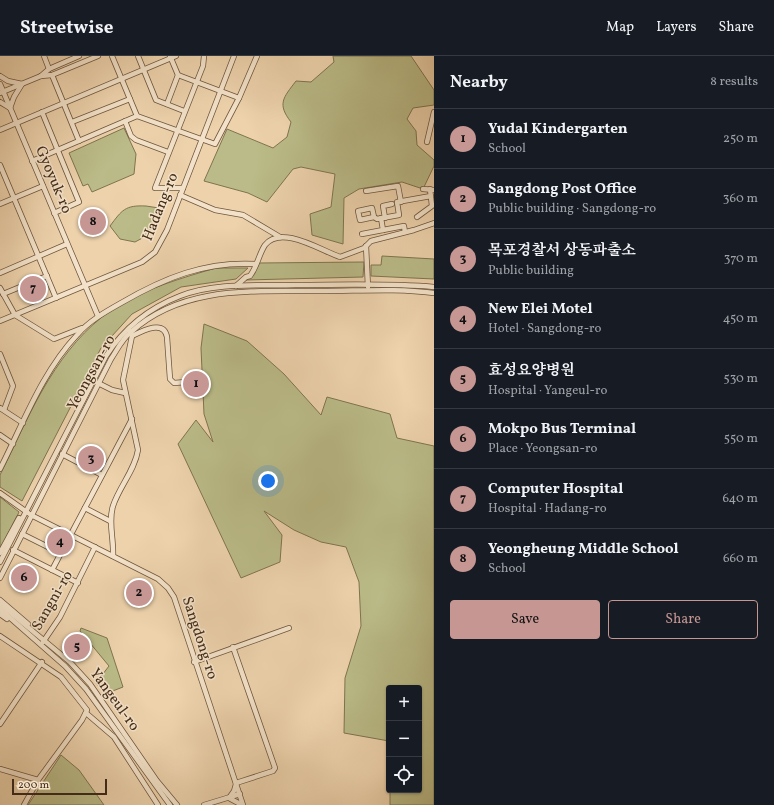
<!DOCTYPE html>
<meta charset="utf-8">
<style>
body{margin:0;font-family:Vollkorn,"Noto Serif KR",serif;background:#242831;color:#f1f3f6}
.controls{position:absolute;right:12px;bottom:12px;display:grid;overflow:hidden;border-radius:4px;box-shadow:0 1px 3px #0004}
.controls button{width:36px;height:36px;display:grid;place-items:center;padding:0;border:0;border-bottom:1px solid #363941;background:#171b24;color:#f1f3f6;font:20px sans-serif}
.scale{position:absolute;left:12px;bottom:10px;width:95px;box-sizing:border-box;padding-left:4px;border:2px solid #442c19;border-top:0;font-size:11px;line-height:14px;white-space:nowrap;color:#442c19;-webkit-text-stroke:3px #f3e2c9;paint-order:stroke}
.you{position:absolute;left:268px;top:425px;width:14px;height:14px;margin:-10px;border:3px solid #fff;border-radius:50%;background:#1a73e8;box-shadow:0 0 0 6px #1a73e833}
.badge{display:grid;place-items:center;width:26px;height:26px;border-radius:50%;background:#c59692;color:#111;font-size:13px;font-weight:700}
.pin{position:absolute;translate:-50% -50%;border:2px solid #fff;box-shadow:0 1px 4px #0006}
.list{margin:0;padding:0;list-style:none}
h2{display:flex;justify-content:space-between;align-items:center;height:52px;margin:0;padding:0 16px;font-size:17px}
h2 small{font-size:13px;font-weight:400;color:#9ea1a6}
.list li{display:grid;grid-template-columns:26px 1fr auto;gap:12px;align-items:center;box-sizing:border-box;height:60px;padding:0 16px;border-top:1px solid #363941}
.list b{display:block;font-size:15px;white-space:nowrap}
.list p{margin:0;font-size:13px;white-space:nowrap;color:#9ea1a6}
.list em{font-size:13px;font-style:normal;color:#9ea1a6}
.actions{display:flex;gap:8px;padding:12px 16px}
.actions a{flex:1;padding:9px 0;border:1px solid #c59692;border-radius:4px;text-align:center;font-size:14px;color:#c59692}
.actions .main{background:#c59692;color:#111}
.icon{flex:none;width:22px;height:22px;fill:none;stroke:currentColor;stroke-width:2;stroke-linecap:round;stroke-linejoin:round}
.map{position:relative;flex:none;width:434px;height:749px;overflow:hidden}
header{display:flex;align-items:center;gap:24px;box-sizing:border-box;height:56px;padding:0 20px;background:#171b24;border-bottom:1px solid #363941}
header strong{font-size:19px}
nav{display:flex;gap:22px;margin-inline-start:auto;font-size:14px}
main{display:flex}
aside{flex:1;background:#171b24}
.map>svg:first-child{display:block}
.green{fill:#babb88;stroke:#7f7450}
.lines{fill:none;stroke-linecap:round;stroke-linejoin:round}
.minor-casing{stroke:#6e563e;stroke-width:6}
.minor{stroke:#f3e2c9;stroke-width:4.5}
.labels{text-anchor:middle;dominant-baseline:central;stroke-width:3;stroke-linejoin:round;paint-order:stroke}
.street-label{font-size:15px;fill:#442c19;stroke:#f3e2c9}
</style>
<header>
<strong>Streetwise</strong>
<nav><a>Map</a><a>Layers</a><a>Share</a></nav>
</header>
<main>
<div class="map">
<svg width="434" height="749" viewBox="0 0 434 749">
<rect width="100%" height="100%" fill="#edd2ac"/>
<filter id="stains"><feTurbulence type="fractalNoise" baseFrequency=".005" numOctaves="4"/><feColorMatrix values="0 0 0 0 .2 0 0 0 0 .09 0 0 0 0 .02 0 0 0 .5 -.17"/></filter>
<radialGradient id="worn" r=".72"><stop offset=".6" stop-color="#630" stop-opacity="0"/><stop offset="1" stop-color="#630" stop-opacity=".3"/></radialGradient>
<g class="green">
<path d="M333,0H411L434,34V49L413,52L407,63L416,75L417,89L434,104V110L423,133L402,126L359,133L344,142L343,188L312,179L310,158L331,151L335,118L301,111L293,113L267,146L248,137L204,125L227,73L273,92L287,81L291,66C277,48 283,42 296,25L311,26L334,6Z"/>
<polygon points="124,72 136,98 134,118 92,136 88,128 83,130 69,97"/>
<path d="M146,150L159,152L148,179L135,186L120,183L110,170C122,154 125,149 146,150Z"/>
<polygon points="382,200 434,203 434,223 371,220 371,209 381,209"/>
<polygon points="364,206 363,221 246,224 251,221 259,207"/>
<path d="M216,212H248L236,223L181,231L132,258L101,292L22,445L0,431V419C28,362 52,301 102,261C107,258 111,253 117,250C148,232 181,222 216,212Z"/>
<polygon points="204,268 247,285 284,318 321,359 327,341 390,358 397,382 434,390 434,749 390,749 390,734 419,734 419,632 389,632 389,695 389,685 344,677 345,622 361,570 359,526 346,491 321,486 294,474 264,455 282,479 280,506 241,522 178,388 196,364 213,386 204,358 201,292"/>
<polygon points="0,441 19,456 0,494"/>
<polygon points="81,572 107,582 123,631 105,638 96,627 109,610 80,575"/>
<polygon points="61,699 79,714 104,749 28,749"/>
</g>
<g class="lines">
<defs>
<g id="minor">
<polyline points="44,0 49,13"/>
<polyline points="112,0 137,60 215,88 239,42 257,0"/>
<polyline points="138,0 156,44 184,55"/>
<polyline points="52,19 79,85"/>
<polyline points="178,19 239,42"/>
<polyline points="0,20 8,25 22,28 14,41 10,52 0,46"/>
<polyline points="41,20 52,19 98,0"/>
<polyline points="0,28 98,260"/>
<polyline points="0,37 41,20 49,13 79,0"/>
<polyline points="167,48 178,19 170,0"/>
<polyline points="42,56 79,146 54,157"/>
<polyline points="125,65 131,80 136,84 168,96"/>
<polyline points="72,66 130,43"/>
<polyline points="0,74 176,0"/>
<polyline points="427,86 434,56"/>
<polyline points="32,105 137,60"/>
<polyline points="0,109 56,242"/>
<polyline points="183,132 155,132 203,10 204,0"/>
<polyline points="423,133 434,134"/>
<polyline points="366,135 398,130 401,146"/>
<polyline points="180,139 215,154 243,159 280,181"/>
<polyline points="0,148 43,130"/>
<polyline points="374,161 372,152 358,155 360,164 374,161 377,163 399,159 397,146 431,140"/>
<polyline points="417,161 432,150 430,133"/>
<polyline points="385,162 383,150 392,148"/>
<polyline points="383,174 404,170 405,176"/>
<polyline points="362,178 383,174 381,162"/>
<polyline points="366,190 368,231"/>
<polyline points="0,217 67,188"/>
<path d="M236,230L246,221L250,220C257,211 259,198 265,189C281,168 322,195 340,201L364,192L371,185L414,174L434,167"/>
<polyline points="0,232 15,259 54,283 82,272"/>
<polyline points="3,238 47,220"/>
<polyline points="0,265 142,206 155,196 167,174 234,0"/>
<path d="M132,280C142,275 164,263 167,281L170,323L174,327L186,326"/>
<polyline points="0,298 13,330 4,354"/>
<polyline points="98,327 112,334 125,337"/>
<polyline points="0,352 23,367"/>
<polyline points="0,379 13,388"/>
<polyline points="62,398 102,419"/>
<path d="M0,413C23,368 42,316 77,279C89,265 105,256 121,247C164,222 205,205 256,208"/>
<polyline points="0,437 31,459 158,523 168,532 174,541 243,749"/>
<polyline points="85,452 110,465"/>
<polyline points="22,478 60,497"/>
<polyline points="13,494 78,527"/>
<polyline points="0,497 19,462"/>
<path d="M113,500C114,483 108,466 113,450C119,431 135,414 138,394L123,324L132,280L130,275"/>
<path d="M0,506L106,300C124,272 149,252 180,240C215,226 258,230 295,229C341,229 388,227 434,231"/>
<polyline points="52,514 132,363"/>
<path d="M0,522L111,303C117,294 122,283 131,276C184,228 256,236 322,235C359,235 397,232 434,237"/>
<polyline points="0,544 28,568"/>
<polyline points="0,548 70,606 90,628 157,725 177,749"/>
<polyline points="0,553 65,610 86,633 170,749"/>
<polyline points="0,558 7,563"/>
<polyline points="0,580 61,621 87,654 82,664 38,724 24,749"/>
<polyline points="43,586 60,561 95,491"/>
<polyline points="233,591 275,712 273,715 236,727"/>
<polyline points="194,606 289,572"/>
<polyline points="86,657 114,681 158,749"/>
<polyline points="0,668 42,606"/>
<polyline points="0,713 38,724"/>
<polyline points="236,728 234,735 229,742 242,749"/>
<polyline points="204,749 240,738"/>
</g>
</defs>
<use href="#minor" class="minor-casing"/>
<use href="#minor" class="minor"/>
</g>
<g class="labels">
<g class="street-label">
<text transform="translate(53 124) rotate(67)">Gyoyuk-ro</text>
<text transform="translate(161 151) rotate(-68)">Hadang-ro</text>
<text transform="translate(92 317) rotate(-61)">Yeongsan-ro</text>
<text transform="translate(53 545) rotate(-60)">Sangni-ro</text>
<text transform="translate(199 582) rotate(72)">Sangdong-ro</text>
<text transform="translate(114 644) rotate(54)">Yangeul-ro</text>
</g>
</g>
<rect width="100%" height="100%" filter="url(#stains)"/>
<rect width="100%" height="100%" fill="url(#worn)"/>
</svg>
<div class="controls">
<button>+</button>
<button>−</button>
<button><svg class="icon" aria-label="locate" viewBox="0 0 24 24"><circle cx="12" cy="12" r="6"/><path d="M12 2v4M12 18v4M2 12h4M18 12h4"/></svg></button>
</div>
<div class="scale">200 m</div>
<div class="you"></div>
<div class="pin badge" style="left:196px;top:328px">1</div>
<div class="pin badge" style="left:139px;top:537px">2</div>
<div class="pin badge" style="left:91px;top:403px">3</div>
<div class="pin badge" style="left:60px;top:486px">4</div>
<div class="pin badge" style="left:77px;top:591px">5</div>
<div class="pin badge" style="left:24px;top:522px">6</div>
<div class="pin badge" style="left:33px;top:233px">7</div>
<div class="pin badge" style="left:93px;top:166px">8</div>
</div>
<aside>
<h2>Nearby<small>8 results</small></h2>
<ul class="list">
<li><span class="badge">1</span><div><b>Yudal Kindergarten</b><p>School</p></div><em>250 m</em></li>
<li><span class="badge">2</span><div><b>Sangdong Post Office</b><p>Public building · Sangdong-ro</p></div><em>360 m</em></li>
<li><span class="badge">3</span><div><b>목포경찰서 상동파출소</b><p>Public building</p></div><em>370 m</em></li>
<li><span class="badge">4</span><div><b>New Elei Motel</b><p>Hotel · Sangdong-ro</p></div><em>450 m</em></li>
<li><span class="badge">5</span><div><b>효성요양병원</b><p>Hospital · Yangeul-ro</p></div><em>530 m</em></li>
<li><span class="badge">6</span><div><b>Mokpo Bus Terminal</b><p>Place · Yeongsan-ro</p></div><em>550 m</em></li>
<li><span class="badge">7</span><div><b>Computer Hospital</b><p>Hospital · Hadang-ro</p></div><em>640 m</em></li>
<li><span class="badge">8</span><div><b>Yeongheung Middle School</b><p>School</p></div><em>660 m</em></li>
</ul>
<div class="actions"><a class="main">Save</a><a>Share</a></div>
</aside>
</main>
